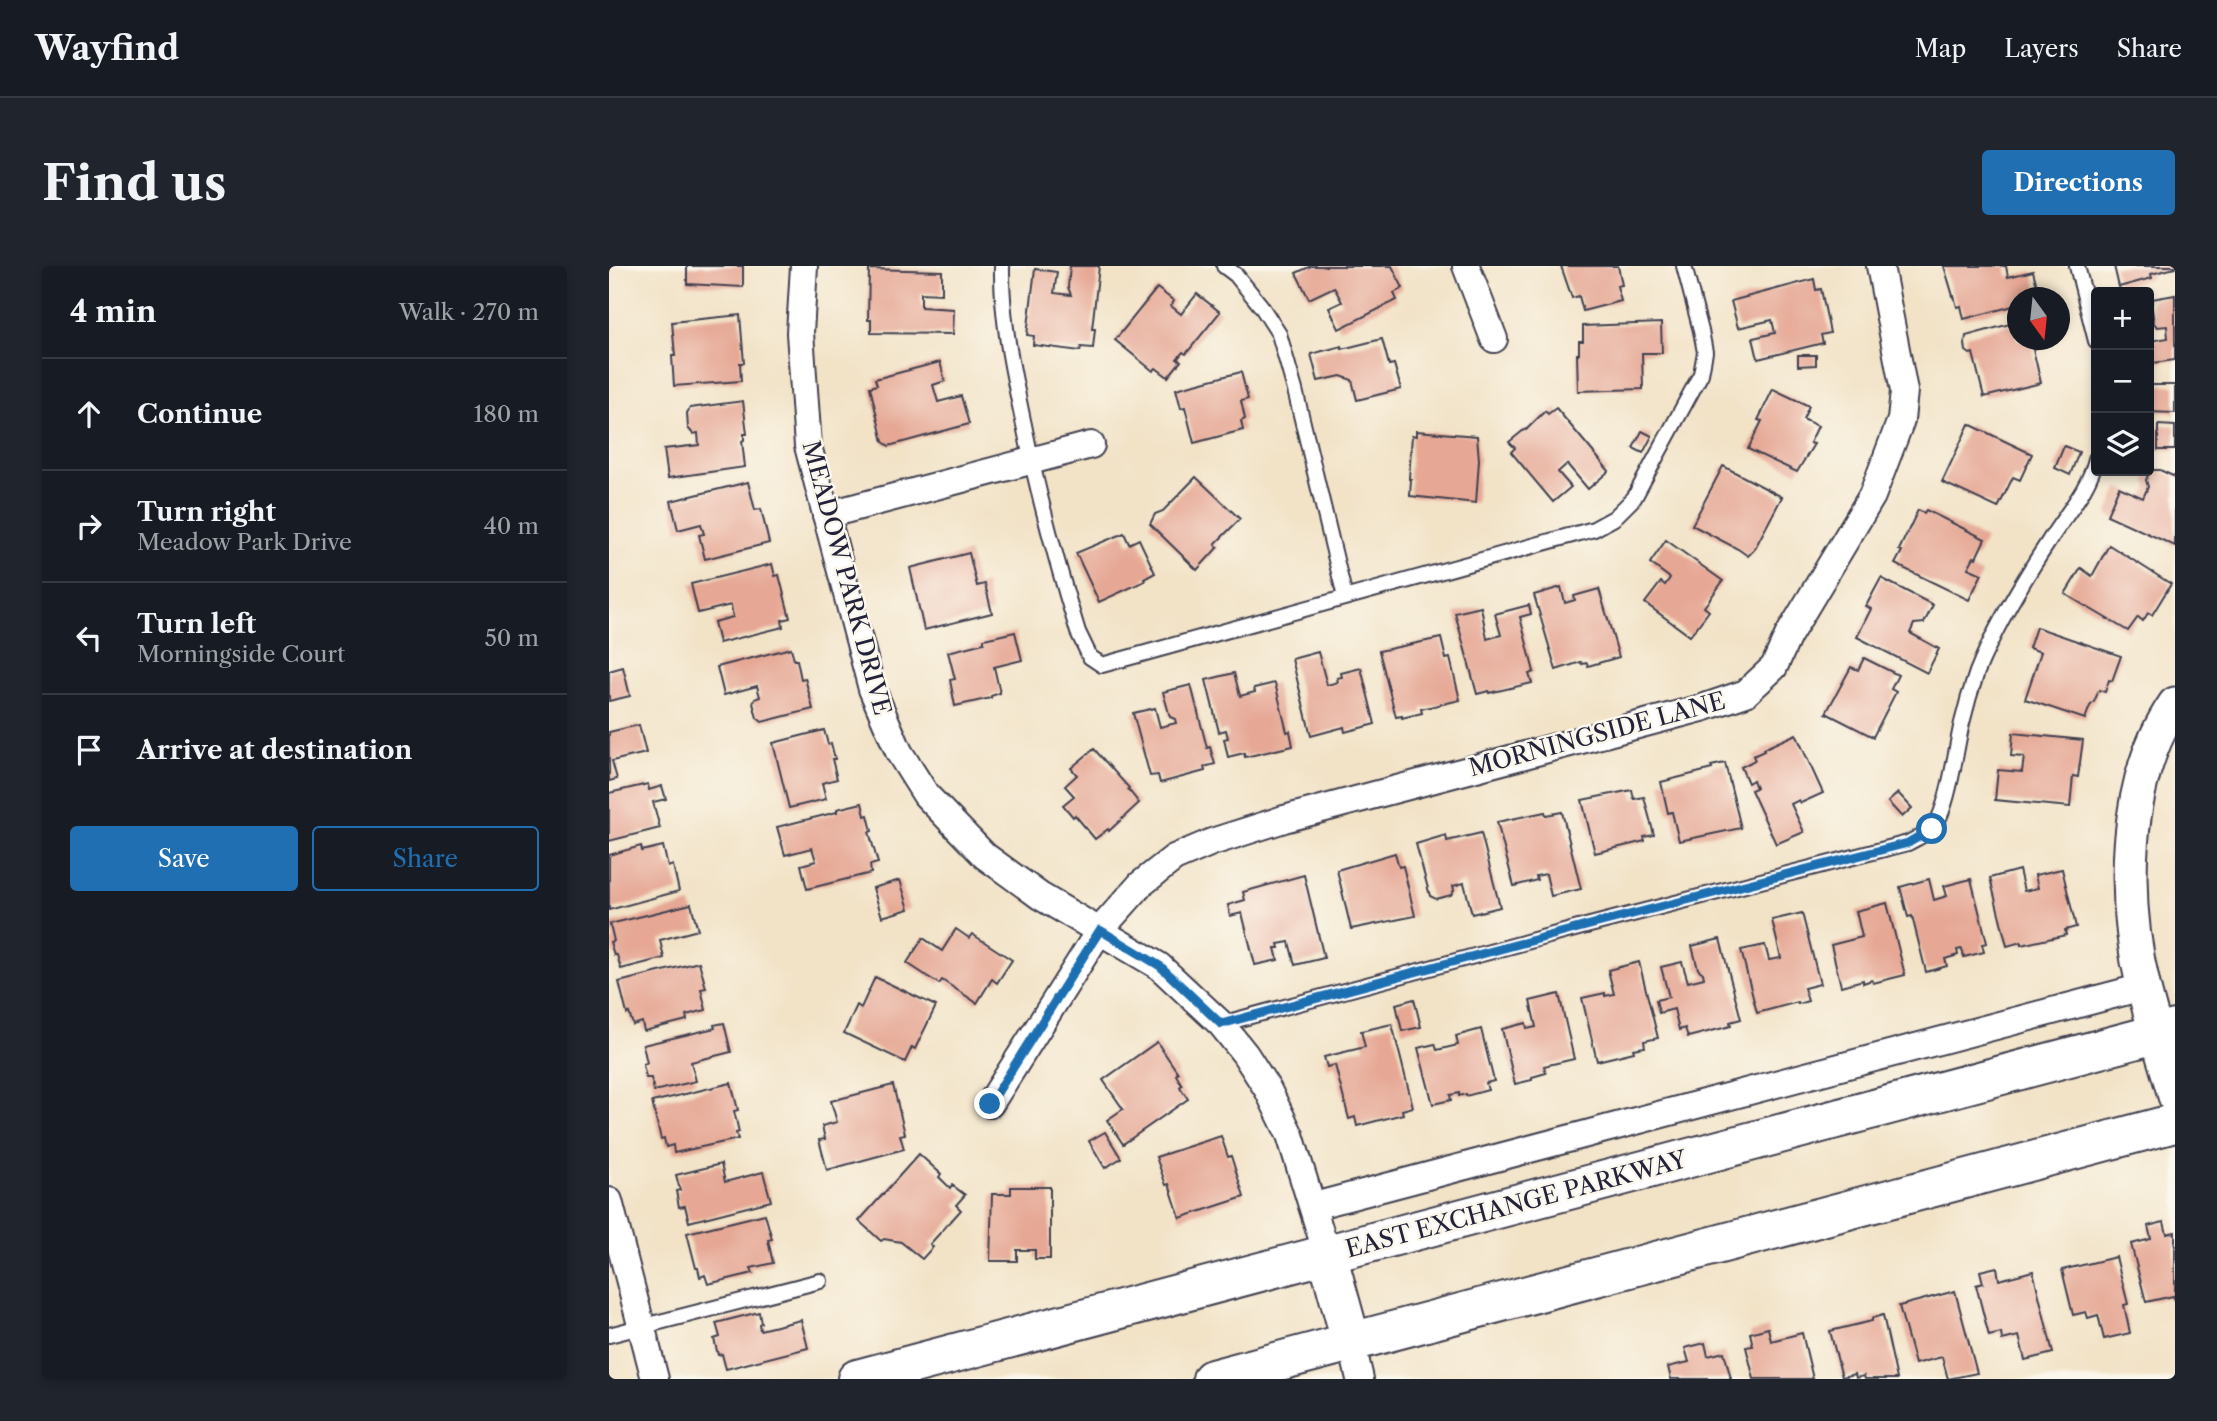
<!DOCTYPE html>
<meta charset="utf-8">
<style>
body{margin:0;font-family:"Libre Caslon Text",serif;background:#20242c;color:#f1f3f6}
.controls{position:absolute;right:21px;top:21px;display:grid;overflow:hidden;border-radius:7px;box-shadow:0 4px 10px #0003}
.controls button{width:63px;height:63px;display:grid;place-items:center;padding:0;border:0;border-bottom:2px solid #363941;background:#171b24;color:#f1f3f6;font:35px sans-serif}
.compass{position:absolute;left:1398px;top:21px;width:63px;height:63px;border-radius:50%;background:#171b24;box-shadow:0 4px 10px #0003;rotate:165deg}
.stop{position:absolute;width:21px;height:21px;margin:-16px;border:5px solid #1f6fb2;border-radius:50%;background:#fff}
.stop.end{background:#1f6fb2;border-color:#fff;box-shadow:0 2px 7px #0008}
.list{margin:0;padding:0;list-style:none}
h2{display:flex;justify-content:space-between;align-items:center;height:91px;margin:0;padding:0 28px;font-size:30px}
h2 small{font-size:23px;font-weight:400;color:#9ea1a6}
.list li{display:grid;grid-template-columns:46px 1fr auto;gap:21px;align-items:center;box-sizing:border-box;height:112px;padding:0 28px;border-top:2px solid #363941}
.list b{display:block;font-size:26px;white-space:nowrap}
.list p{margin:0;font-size:23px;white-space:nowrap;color:#9ea1a6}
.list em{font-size:23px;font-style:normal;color:#9ea1a6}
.actions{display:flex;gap:14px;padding:21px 28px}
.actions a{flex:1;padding:16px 0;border:2px solid #1f6fb2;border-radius:7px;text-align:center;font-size:24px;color:#1f6fb2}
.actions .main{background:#1f6fb2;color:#fff}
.icon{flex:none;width:38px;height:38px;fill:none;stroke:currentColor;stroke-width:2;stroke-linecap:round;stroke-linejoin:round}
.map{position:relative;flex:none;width:1566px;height:1113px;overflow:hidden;border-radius:7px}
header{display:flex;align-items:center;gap:42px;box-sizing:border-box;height:98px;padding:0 35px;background:#171b24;border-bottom:2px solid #363941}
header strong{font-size:33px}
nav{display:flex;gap:38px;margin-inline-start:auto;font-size:24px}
.intro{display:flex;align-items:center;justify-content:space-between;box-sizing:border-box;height:168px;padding:0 42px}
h1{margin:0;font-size:49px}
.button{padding:18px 32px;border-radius:7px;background:#1f6fb2;color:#fff;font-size:24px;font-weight:700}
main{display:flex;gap:42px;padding:0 42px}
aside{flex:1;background:#171b24;border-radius:7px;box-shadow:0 4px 10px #0003}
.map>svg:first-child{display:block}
.building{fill:#e6a895}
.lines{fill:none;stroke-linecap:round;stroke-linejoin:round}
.service-casing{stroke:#413f50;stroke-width:18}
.minor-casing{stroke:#413f50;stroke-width:30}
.tertiary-casing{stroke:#413f50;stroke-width:37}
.secondary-casing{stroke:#413f50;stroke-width:42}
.service{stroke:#fff;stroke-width:14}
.minor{stroke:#fff;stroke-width:26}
.tertiary{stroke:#fff;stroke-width:33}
.secondary{stroke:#fff;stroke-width:38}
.route{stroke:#1f6fb2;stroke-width:9}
.labels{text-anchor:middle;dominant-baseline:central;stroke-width:5;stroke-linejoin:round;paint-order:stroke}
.street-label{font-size:24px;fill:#22223b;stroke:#fbf7ec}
</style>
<header>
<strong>Wayfind</strong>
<nav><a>Map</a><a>Layers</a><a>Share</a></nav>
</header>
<div class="intro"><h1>Find us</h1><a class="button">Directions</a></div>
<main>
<aside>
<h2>4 min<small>Walk · 270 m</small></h2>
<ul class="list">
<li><svg class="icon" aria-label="ahead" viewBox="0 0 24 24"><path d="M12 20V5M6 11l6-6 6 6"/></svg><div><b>Continue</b></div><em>180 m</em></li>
<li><svg class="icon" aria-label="right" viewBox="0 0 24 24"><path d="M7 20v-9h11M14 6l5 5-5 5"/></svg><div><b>Turn right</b><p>Meadow Park Drive</p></div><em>40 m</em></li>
<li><svg class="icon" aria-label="left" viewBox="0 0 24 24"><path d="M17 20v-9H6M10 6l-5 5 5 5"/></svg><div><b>Turn left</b><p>Morningside Court</p></div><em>50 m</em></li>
<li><svg class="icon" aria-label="arrive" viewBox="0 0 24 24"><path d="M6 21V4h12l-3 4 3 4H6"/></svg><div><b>Arrive at destination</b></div></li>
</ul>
<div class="actions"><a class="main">Save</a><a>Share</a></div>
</aside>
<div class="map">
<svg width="1566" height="1113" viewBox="0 0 1566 1113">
<rect width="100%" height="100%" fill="#fbf7ec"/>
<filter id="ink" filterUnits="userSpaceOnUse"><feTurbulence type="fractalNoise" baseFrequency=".0143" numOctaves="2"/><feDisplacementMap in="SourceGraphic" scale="14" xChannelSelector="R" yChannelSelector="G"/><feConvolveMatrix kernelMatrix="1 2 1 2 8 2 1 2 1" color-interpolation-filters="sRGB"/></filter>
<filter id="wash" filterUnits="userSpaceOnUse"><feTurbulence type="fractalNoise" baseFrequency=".00686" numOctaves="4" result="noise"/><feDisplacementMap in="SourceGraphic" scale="28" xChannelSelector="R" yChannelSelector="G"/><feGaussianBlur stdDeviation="1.57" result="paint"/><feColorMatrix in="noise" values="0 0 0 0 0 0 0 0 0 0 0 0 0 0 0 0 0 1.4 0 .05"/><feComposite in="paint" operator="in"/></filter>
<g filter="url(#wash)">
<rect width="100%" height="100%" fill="#f2e3c7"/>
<g id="blocks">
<g class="building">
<polygon points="78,0 134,0 134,21 78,18"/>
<polygon points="461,0 490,0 483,63 486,63 484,82 472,81 471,85 424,79 425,70 418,69 426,3 448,6 445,27 462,29 459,21"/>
<polygon points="702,0 783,0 794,22 785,27 788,34 730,63 720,42 733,36 725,21 700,33 687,7"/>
<polygon points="952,0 1009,0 1013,19 1008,20 1012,35 974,45 970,30 963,32"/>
<polygon points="1335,0 1397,0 1399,11 1424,5 1431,32 1408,32 1408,39 1355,53 1352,40 1348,41 1345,30 1344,30"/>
<polygon points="1505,0 1566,0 1566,2 1542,8 1543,12 1510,21"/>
<polygon points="260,3 333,5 333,28 312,27 312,41 345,43 344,68 262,67 262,54 259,54"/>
<polygon points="1205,13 1207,24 1212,23 1221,67 1212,69 1214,77 1149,93 1144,72 1166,67 1163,54 1129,62 1122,35"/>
<polygon points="548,22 565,35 562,40 572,48 588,28 611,46 577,88 574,86 568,93 572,95 559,111 547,102 544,105 506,74"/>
<polygon points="1566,29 1566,94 1544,97 1541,75 1559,72 1558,60 1548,61 1545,57 1542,36 1544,36 1543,33"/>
<polygon points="131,49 135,97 131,97 132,115 65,120 63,90 66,90 63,56"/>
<polygon points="1408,56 1408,74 1439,74 1440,79 1424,83 1432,117 1375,131 1364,87 1361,88 1357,85 1356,78 1357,70"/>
<polygon points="1052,57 1053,87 1033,87 1034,123 969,125 968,88 970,88 970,75 974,75 974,60"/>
<polygon points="773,73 780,99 785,98 792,123 748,134 743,114 732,110 709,115 702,88 733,80 733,83"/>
<polygon points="1189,89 1207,89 1207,99 1189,100"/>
<polygon points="331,96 336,115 324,119 329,136 352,130 360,158 280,180 274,176 261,121 268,119 266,113"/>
<polygon points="632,106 639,133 632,135 636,153 632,155 634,164 585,177 576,141 572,142 567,123"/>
<polygon points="1540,119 1566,119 1566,147 1540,146"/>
<polygon points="1164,123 1200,140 1194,153 1209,160 1201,177 1205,178 1188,206 1139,183 1153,155 1149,154"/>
<polygon points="134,135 138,168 135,168 135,174 133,175 136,201 59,212 55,183 90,179 89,167 84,168 79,162 78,147 81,142"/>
<polygon points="947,142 1000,205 979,223 958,198 949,206 962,221 944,236 902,186 906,182 900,176 916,163 917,164 936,145 939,148"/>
<polygon points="1360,158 1423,188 1411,214 1404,211 1389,242 1333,216"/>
<polygon points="1549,159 1566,160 1566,184 1549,184"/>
<polygon points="807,165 868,170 870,194 867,237 801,230 802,213 800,213 803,169 807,170"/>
<polygon points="1033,165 1043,170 1034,187 1024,182"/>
<polygon points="1455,180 1470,186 1461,209 1446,202"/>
<polygon points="1114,200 1173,231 1145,284 1139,290 1129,283 1083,259"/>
<polygon points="1541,204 1551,204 1566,211 1566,280 1498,249 1510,221 1534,232 1539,221 1537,214"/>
<polygon points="587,211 631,253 606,278 609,281 588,304 541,258 546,248 554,245"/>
<polygon points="139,216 146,244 152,243 160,277 96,293 90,269 95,268 92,258 69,264 62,235"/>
<polygon points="1309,244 1315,247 1317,244 1376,273 1367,292 1365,291 1359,302 1373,308 1360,334 1286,298 1293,285 1290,284"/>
<polygon points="515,267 520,278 530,273 546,307 535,313 536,315 490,336 467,287"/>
<polygon points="1057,274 1114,315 1095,341 1100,345 1081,370 1036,337 1052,316 1056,319 1061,312 1041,297"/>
<polygon points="1500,279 1562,318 1543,349 1539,347 1534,355 1529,351 1519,365 1456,328 1472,302 1483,310"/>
<polygon points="360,287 368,320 376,318 383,347 315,364 301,302"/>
<polygon points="163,298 166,310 170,309 181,352 173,354 174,361 110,377 105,356 124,351 122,339 89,347 82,318"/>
<polygon points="1272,312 1324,339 1315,357 1305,358 1301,367 1330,383 1318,407 1248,371 1262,343 1257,340"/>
<polygon points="952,321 956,337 966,334 965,330 990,323 1010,391 979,400 978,397 973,398 972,396 947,404 925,329"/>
<polygon points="920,339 922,348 911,351 925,406 920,408 923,417 880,427 880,425 868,428 846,347 872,341 878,373 892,369 886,348"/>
<polygon points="1427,361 1512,390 1503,415 1500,414 1496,426 1490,424 1485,436 1481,440 1476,453 1416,433 1432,386 1420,382"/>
<polygon points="406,366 413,394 385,401 391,427 382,430 382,432 346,440 341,414 346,413 339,386 375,377 375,373"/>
<polygon points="832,372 837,393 841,392 851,434 812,443 813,447 793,452 793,450 787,451 770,385"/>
<polygon points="182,382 185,394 188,394 192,413 196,412 204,443 153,456 148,452 144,437 146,433 151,431 148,420 115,429 108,401"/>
<polygon points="709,386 718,419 729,416 728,412 733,411 732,407 752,402 766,458 736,466 735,461 702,470 683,393"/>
<polygon points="1255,392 1289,409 1282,423 1287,426 1264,471 1217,447 1242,401 1249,404"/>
<polygon points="14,401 21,430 0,435 0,405"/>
<polygon points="625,407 631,430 646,426 645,422 666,417 678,466 681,465 684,480 636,491 635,487 619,491 615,473 619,472 617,464 610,466 597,414"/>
<polygon points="582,419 598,482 601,481 606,498 595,501 596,505 551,517 549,509 541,510 524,447 546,442 551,461 567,457 566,453 561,451 554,426"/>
<polygon points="30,459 37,487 3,495 8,513 0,515 0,466"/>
<polygon points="215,464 219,478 222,477 226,493 223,493 228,513 213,517 217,533 180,542 164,477"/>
<polygon points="1404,467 1474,474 1469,511 1464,510 1461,541 1386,534 1389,504 1413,506 1415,491 1402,490"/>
<polygon points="1187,468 1214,527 1192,537 1190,534 1182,538 1195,566 1167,578 1142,524 1147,522 1144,514 1139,517 1132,501 1146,494 1144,490 1155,485 1154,483"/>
<polygon points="485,483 520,522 519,523 530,537 500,565 499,563 486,573 466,549 464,551 454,539 465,530 456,520 468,509 462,502"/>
<polygon points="1116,497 1132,562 1070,575 1063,546 1059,547 1052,516 1103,503 1102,500"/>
<polygon points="39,518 40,524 53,520 57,533 44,536 51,562 0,575 0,527"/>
<polygon points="1023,524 1025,533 1035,531 1045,569 1035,571 1036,575 986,587 973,534"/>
<polygon points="1289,527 1303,542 1293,551 1279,536"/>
<polygon points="253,537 256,550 259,549 263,565 260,566 269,597 261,599 262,607 198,623 192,599 207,595 203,582 176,589 168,561 228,546 228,543"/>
<polygon points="936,546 937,549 953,546 972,623 942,630 937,608 927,610 928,614 905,620 888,556"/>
<polygon points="872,567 891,641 863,648 855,617 844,620 845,624 842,629 827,633 821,630 807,578 837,569 838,575"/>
<polygon points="32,580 33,585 54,580 59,601 64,599 70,625 0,644 0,589"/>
<polygon points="786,587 790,601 794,600 806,650 742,663 728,604"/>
<polygon points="1453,603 1467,661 1456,664 1457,669 1412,679 1412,676 1398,680 1381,612 1410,604 1415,625 1429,622 1426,609"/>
<polygon points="695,609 715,692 686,699 680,676 669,678 670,682 666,682 669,694 646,699 633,647 621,650 619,639 636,634 634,626"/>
<polygon points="1320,613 1325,634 1338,630 1335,620 1362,613 1378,677 1373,678 1375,686 1355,691 1353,683 1348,684 1349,689 1336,693 1338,700 1317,706 1303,650 1299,651 1291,621"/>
<polygon points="291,614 300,643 273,651 264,622"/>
<polygon points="1278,637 1296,709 1264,717 1263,714 1254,717 1254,714 1232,720 1222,679 1253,671 1247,645"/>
<polygon points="82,638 89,664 51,674 55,692 12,703 8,689 5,689 1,676 5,675 1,658"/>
<polygon points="1193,647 1211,718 1195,722 1199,735 1189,738 1189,736 1148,747 1132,684 1156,679 1160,694 1172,692 1163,654"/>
<polygon points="347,663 360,672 363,668 403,694 388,717 383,713 368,737 333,714 330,718 298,697 314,672 333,685"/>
<polygon points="1111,673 1132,753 1121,756 1122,760 1079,771 1076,762 1070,764 1065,743 1050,747 1047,734 1060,731 1052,701 1073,696 1079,716 1095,712 1094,707 1089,703 1083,680"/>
<polygon points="90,696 97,722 92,723 97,744 77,749 78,754 35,765 33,756 24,759 20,747 18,748 10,716"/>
<polygon points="1030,696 1049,772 1035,775 1036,781 1024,783 1025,786 988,795 973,732 996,727 996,730 1005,728 999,704"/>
<polygon points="266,711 327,740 306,783 303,781 296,796 235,767 248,739 252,742"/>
<polygon points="950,728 965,793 935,800 937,807 923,811 923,814 906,818 893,763 917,757 918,763 927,761 921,735"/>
<polygon points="805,733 812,761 793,765 787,738"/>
<polygon points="115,757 122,786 82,796 87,815 45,825 42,812 37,812 34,798 38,797 34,779 106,762 105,759"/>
<polygon points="783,758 804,841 793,844 794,848 748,860 746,851 740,853 726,799 718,801 715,791 756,781 752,765"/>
<polygon points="872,763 885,815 877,817 879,824 857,830 857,828 850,830 850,827 841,829 842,834 824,838 809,782 826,778 828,784 849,779 847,770"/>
<polygon points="548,776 569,807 567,809 573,819 571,821 579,833 514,878 498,854 514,843 494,814"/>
<polygon points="122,817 129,844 125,845 130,866 127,867 129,873 65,887 64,879 57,881 55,872 52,873 43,836"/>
<polygon points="284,819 296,868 291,869 295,883 218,904 210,874 216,873 213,860 228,856 222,835"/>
<polygon points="496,866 512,892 496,902 480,875"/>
<polygon points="612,870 619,891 622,890 635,931 571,952 560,918 557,919 547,891"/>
<polygon points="310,888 332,908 330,911 341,922 343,919 356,929 347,939 352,944 321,978 324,981 313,993 292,976 275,973 272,975 250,955"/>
<polygon points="112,898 116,916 154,906 162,935 80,956 76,940 70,941 67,925 71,924 67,909"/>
<polygon points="402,921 441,921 441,993 426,993 426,984 408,984 408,995 381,995 383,928 402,928"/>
<polygon points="156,948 163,973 159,974 164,997 142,1002 144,1007 99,1018 96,1009 91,1011 89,1002 87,1002 78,967"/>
<polygon points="1555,956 1558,968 1566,966 1566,1035 1564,1030 1537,1036 1522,978 1542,973 1539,960"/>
<polygon points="1507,991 1519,1038 1515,1039 1521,1067 1495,1073 1489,1049 1479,1052 1477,1046 1464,1049 1453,1004"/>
<polygon points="1388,1001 1390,1014 1424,1005 1444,1087 1416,1094 1410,1070 1393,1074 1392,1067 1380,1070 1367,1019 1374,1017 1371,1005"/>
<polygon points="1346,1025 1368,1107 1339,1113 1333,1091 1306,1098 1290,1040"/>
<polygon points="150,1046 152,1057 150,1058 151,1064 192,1054 199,1082 117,1103 113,1088 109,1089 105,1073 111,1071 107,1057"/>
<polygon points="1274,1049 1288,1113 1256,1113 1255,1110 1247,1112 1246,1108 1233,1111 1221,1065 1263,1055 1263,1052"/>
<polygon points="1159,1062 1162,1075 1193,1067 1204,1113 1145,1113 1137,1081 1144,1080 1141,1067"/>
<polygon points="1096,1077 1099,1090 1115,1086 1122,1113 1062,1113 1059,1101 1080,1096 1076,1082"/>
</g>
</g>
</g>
<g filter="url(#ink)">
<use href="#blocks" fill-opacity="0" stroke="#413f50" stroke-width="2"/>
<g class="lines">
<defs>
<g id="service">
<path d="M393,0C392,53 404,107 415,159C429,229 448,298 469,366L481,391L493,399L985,263L1005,252L1025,232L1092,108L1096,86L1092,65L1075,0"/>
<polyline points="615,0 627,9 652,40 670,68 686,124 736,331"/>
<polyline points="1468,0 1487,75"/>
<path d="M612,758L977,660L1299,577C1306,573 1315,569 1322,564C1339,549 1347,481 1353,457C1357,440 1362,423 1368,406C1386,361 1413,316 1440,275C1456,249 1480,223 1487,193"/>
<polyline points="0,1069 211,1015"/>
</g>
<g id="minor">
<polyline points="195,0 191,67 199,180 263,423 290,486 317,529 376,590 431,630 550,700 612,758 636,788 659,824 681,869 718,988"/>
<polyline points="857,0 885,73"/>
<polyline points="217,249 482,179"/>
<polyline points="381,838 491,664 532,618 565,592 603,576 675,553 1093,442 1137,427 1165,401 1179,370 1263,230 1292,154 1295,125 1271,0"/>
<polyline points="0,935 46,1113"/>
<polyline points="705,940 1534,721"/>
<polyline points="742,1075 751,1113"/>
</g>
<path id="tertiary" d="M1566,438C1513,515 1513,635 1535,723C1544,759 1556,795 1566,830"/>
<g id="secondary">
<polyline points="718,988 742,1075"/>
<polyline points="248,1113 1566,763"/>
<polyline points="603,1113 1566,857"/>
</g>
</defs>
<use href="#service" class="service-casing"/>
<use href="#minor" class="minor-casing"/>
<use href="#tertiary" class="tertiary-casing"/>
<use href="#secondary" class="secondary-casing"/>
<use href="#service" class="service"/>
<use href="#minor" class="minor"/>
<use href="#tertiary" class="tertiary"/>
<use href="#secondary" class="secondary"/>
</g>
</g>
<g class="lines" filter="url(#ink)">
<polyline class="route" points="381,838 491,664 551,700 612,758 977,660 1299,577 1323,563"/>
</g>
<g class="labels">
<g class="street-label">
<text transform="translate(238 312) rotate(75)">MEADOW PARK DRIVE</text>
<text transform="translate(988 468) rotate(-15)">MORNINGSIDE LANE</text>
<text transform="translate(907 938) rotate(-15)">EAST EXCHANGE PARKWAY</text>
</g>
</g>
</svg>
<div class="controls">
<button>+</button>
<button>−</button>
<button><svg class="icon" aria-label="layers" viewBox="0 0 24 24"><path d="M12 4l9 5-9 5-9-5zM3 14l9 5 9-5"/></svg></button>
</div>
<svg class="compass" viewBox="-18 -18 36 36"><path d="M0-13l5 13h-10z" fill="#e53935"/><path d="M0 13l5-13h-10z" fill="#9ea1a6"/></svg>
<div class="stop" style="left:1323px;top:563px"></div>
<div class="stop end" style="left:381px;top:838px"></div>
</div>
</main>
